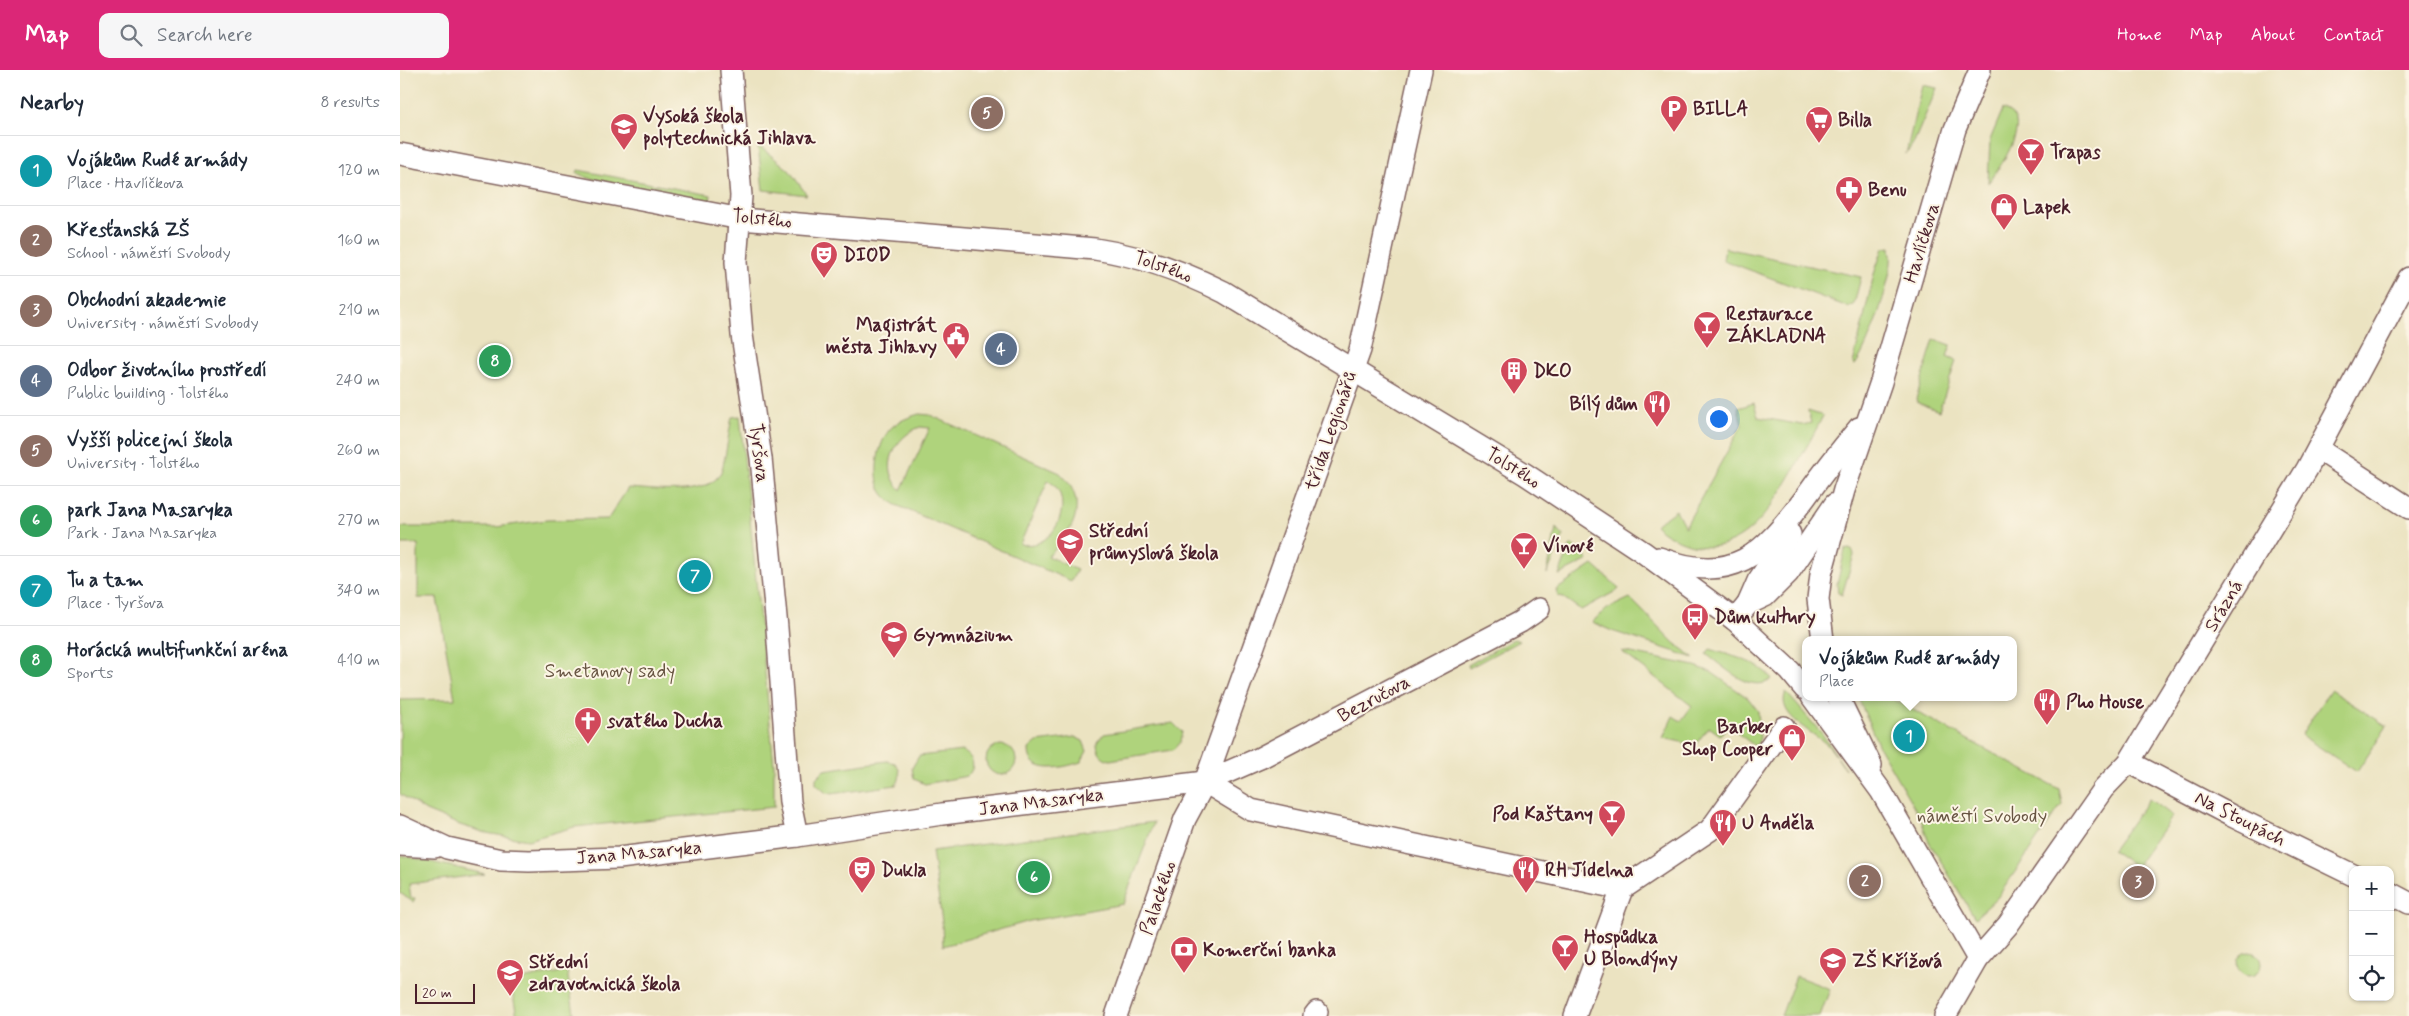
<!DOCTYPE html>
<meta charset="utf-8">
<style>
body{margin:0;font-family:Mynerve,sans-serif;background:#f6f6f7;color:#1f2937}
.controls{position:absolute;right:15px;bottom:15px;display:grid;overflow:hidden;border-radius:10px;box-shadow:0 1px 4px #0004}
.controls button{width:45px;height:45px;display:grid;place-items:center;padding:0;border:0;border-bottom:1px solid #e0e1e3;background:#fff;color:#1f2937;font:25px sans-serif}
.scale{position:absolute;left:15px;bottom:12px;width:60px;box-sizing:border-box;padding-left:5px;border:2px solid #4a1f2b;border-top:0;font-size:14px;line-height:18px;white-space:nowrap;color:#4a1f2b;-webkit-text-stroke:4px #fcf5e5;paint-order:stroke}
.you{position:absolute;left:1318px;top:348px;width:18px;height:18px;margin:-12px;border:4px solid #fff;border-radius:50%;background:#1a73e8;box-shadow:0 0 0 8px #1a73e833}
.badge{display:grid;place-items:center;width:32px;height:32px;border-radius:50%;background:#db2777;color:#fff;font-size:16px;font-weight:700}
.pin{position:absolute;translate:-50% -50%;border:2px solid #fff;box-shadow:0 1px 5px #0006}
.popup{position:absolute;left:1402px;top:566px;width:215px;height:65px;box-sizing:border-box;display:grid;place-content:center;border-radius:10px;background:#fff;filter:drop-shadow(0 1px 4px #0005);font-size:16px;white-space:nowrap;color:#747a83}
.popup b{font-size:19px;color:#1f2937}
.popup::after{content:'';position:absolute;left:50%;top:100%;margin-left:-10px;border:10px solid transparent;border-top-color:#fff}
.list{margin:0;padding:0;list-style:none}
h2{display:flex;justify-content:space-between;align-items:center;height:65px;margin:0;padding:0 20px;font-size:21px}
h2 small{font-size:16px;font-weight:400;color:#747a83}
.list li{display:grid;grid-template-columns:32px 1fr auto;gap:15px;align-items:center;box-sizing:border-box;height:70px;padding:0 20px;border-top:1px solid #e0e1e3}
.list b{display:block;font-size:19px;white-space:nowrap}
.list p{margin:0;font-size:16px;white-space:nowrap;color:#747a83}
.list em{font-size:16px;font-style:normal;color:#747a83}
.icon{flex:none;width:28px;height:28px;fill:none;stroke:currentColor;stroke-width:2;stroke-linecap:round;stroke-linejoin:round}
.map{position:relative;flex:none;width:2009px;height:946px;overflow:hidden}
header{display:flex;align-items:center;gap:30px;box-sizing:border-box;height:70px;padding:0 25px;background:#db2777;color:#fff}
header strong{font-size:24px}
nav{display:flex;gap:28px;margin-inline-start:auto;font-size:18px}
.search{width:350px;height:45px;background:#f6f6f7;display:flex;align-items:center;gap:12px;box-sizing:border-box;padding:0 18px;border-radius:10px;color:#747a83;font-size:19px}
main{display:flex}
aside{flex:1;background:#fff}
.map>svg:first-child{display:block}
.green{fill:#afd37c;stroke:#7c7954;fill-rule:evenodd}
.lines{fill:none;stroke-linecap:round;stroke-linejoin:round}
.minor-casing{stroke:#826460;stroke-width:24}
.minor{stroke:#fff;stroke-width:21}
.labels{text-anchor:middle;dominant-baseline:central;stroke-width:4;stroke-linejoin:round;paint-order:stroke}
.poi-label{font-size:19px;font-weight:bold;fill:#4a1f2b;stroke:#fcf5e5;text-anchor:start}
.street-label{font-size:19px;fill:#4a1f2b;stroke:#fcf5e5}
.park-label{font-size:19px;fill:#685543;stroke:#fcf5e5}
</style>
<header>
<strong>Map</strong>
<div class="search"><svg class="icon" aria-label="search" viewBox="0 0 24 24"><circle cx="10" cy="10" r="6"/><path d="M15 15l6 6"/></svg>Search here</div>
<nav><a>Home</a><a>Map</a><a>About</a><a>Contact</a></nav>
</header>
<main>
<aside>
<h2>Nearby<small>8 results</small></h2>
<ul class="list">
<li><span class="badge" style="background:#0f9aa8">1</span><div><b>Vojákům Rudé armády</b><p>Place · Havlíčkova</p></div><em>120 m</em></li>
<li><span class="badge" style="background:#8d6e63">2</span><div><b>Křesťanská ZŠ</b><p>School · náměstí Svobody</p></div><em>160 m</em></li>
<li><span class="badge" style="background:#8d6e63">3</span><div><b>Obchodní akademie</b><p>University · náměstí Svobody</p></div><em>210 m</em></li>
<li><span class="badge" style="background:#5c6f8a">4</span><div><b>Odbor životního prostředí</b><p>Public building · Tolstého</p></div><em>240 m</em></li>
<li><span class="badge" style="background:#8d6e63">5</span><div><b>Vyšší policejní škola</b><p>University · Tolstého</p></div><em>260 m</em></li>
<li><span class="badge" style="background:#2e9e5b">6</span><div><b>park Jana Masaryka</b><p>Park · Jana Masaryka</p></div><em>270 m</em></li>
<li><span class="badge" style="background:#0f9aa8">7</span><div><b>Tu a tam</b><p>Place · Tyršova</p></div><em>340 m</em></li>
<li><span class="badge" style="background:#2e9e5b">8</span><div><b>Horácká multifunkční aréna</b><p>Sports</p></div><em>410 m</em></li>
</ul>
</aside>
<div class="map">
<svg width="2009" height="946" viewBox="0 0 2009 946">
<rect width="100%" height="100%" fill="#fcf5e5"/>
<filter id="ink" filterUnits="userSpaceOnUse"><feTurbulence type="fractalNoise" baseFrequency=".02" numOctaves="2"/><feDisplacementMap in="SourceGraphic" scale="10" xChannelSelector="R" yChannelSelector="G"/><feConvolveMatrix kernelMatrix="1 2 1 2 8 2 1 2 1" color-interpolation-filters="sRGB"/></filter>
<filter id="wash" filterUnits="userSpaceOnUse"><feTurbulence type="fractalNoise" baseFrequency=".0096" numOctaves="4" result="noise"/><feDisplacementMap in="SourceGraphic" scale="20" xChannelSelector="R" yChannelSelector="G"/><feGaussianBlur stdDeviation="1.12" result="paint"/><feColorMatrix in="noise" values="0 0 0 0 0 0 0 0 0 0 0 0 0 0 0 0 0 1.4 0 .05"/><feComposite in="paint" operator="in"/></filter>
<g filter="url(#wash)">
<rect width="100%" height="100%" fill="#ebe3c1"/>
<g class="green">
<polygon points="1522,15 1537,18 1514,72 1506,84"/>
<path d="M1603,39C1607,42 1613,44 1615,49C1623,64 1598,101 1588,113L1590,70Z"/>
<polygon points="358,75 389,100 407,125 363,120"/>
<polygon points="178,100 311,125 310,131 188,108 177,103"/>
<path d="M1490,177C1490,182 1492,187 1491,192C1490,214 1468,279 1455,295L1453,294L1474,204L1483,178Z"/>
<polygon points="1325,178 1461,207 1454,235 1448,237 1323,190"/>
<polygon points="1534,269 1551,275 1547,287 1556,291 1539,341 1518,333 1516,329"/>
<path d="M1354,333L1358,347L1402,355L1411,353L1408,341L1423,346C1414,364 1404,381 1395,398C1373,436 1342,490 1289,474C1277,470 1264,464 1255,455L1276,440L1285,457L1342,355L1338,338Z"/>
<path d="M519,344L530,345L660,403C690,432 674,462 648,486L677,500L671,511L496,435C493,432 487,429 484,425C471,409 477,373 491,358C498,351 509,347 519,344ZM520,357L530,358L501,420C479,398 494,367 520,357ZM648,411C676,423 659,482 620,474Z"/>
<path d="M340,346L374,695V737L174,757L128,770L86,763L60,755L26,741L0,724V630L55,629L37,528H18V474H0V457H96L147,450L208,449L228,418C251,419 306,428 320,404C325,395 329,360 332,347Z"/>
<polygon points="1156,458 1163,466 1147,504"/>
<polygon points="1172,475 1188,490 1159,505 1170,477"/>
<polygon points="1449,479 1453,481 1454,485 1442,525 1438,523 1437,514 1445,480"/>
<polygon points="1193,495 1219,518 1218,520 1181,540 1161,526 1158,527 1156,520"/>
<polygon points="1230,528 1274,573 1294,588 1212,561 1192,552 1207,539"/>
<polygon points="1114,569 1119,571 1069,598 1068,595"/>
<path d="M1310,579C1331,586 1358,591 1372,609C1352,625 1324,597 1306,584Z"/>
<polygon points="1221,581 1295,596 1311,602 1348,628 1358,641 1360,668 1356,677 1328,656 1320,665 1309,657 1295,675 1263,668 1273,646 1281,651 1292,636"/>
<polygon points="1930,620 1987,656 1957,702 1901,665"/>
<path d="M1386,622L1423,665L1445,699C1439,691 1434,681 1426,674C1413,662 1375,645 1386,622Z"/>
<polygon points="1458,627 1489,627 1659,719 1662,734 1597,828 1575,848 1528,770 1521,749 1479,677"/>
<path d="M773,653L782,662L780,672L773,680L710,690C700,688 697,681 697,672L704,664Z"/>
<path d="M675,667L683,671L687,681L681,692C663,698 628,706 629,679L637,672Z"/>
<circle cx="601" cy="690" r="15"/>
<path d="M562,681C573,686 577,697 567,706L525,714L514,709L512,698L519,686Z"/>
<path d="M487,691L495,693C501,700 501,709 496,715L431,724L425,722L416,714V708L424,700Z"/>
<polygon points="1749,729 1772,746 1736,797 1712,780"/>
<polygon points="754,752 723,834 630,851 543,876 542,852 532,781"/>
<polygon points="0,785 85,804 9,814 11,828 15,828 13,832 0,823"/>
<circle cx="1849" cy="894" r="12"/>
<polygon points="167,901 174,943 156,946 117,946 110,911"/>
<polygon points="1396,906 1430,919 1420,946 1381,946"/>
</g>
</g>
<g filter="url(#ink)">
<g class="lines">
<defs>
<g id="minor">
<polyline points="331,0 341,126 336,192 342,265 361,388 377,558 390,732 397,766"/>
<path d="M0,84L341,149L695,179C742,186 782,201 824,222L1125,404L1243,482L1335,550L1390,601L1405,619"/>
<polyline points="1918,379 2009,438"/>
<path d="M1259,488C1334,515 1362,485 1405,428C1422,404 1440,381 1459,358"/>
<polyline points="1348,534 1365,526 1388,503 1435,434"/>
<polyline points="1335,550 1348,534 1358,511 1390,464"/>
<polyline points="1423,570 1418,529 1421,504 1444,420 1481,312 1555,59 1580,0"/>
<polyline points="1412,627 1481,721 1578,889"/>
<polyline points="1438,627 1471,695"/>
<polyline points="1729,692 1830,745 1953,805"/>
<polyline points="805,712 851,740 1222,819"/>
<polyline points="0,756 47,778 101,790 129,791 219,788 397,766 542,744 805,712 860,688 1120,552 1139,539"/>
<polyline points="0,775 35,777"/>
<polyline points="1990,823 2009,833"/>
<polyline points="716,946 785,749 805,712 960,280 1021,0"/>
<polyline points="914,946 917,942"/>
<polyline points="1175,946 1222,819 1310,760 1384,657"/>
<polyline points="1545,946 1578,889 1608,855 1703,719 1729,692 1907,399 2009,208"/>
</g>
</defs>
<use href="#minor" class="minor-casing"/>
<use href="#minor" class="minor"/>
</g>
</g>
<defs>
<symbol id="parking-pin" viewBox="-11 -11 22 30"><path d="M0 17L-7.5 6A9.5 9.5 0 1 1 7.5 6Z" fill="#d1495b" stroke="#fcf5e5"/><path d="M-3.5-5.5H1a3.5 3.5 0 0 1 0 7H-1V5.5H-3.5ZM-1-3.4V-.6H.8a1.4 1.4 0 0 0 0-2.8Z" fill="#fff"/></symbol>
<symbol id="supermarket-pin" viewBox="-11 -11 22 30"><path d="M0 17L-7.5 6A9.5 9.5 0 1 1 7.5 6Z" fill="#d1495b" stroke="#fcf5e5"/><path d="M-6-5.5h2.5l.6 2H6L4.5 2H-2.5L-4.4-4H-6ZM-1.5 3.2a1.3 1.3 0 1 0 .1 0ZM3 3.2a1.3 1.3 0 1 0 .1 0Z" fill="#fff"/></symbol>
<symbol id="university-pin" viewBox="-11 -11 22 30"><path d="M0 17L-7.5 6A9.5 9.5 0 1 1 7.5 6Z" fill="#d1495b" stroke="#fcf5e5"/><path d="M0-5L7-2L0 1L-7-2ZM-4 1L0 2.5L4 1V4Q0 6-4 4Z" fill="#fff"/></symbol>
<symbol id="bar-pin" viewBox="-11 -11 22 30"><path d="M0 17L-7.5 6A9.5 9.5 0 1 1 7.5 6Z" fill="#d1495b" stroke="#fcf5e5"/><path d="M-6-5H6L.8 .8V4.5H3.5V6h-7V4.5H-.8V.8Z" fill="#fff"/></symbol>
<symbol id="pharmacy-pin" viewBox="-11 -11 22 30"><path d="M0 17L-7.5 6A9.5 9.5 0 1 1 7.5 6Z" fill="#d1495b" stroke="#fcf5e5"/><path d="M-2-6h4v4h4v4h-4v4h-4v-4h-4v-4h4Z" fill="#fff"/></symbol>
<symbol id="shop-pin" viewBox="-11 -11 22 30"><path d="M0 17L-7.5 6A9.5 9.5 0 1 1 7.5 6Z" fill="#d1495b" stroke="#fcf5e5"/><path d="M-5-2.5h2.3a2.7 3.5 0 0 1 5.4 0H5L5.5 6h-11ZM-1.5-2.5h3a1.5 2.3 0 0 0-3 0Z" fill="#fff"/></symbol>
<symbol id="theatre-pin" viewBox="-11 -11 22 30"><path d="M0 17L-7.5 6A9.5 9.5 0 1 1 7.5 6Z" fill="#d1495b" stroke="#fcf5e5"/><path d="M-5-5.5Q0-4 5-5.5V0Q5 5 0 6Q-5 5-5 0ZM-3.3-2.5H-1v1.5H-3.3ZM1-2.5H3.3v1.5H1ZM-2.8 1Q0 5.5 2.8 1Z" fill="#fff"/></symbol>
<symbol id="civic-pin" viewBox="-11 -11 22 30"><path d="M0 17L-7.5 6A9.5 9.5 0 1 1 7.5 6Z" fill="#d1495b" stroke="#fcf5e5"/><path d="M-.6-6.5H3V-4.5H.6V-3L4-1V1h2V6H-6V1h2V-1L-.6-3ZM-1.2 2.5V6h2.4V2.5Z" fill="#fff"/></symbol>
<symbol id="building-pin" viewBox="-11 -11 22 30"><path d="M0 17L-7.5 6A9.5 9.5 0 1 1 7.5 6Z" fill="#d1495b" stroke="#fcf5e5"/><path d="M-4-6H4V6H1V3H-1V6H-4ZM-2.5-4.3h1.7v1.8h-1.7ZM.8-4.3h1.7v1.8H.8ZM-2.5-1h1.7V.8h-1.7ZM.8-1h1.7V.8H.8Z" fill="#fff"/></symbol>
<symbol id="restaurant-pin" viewBox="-11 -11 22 30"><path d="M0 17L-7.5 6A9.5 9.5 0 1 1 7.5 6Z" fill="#d1495b" stroke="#fcf5e5"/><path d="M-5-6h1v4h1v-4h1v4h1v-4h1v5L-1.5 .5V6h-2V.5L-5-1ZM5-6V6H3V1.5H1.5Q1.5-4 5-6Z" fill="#fff"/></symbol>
<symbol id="school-pin" viewBox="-11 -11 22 30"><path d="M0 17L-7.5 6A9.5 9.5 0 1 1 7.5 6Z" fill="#d1495b" stroke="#fcf5e5"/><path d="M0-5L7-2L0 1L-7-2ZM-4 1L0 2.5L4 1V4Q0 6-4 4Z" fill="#fff"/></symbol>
<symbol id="bus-pin" viewBox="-11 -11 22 30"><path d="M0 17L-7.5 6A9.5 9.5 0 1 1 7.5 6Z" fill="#d1495b" stroke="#fcf5e5"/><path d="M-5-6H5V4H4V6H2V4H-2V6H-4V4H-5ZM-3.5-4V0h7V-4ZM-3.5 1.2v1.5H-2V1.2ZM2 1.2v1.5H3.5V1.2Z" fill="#fff"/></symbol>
<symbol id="church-pin" viewBox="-11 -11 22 30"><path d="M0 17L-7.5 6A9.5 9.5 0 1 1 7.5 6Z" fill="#d1495b" stroke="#fcf5e5"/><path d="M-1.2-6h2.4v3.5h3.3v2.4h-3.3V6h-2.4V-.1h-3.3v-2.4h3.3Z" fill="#fff"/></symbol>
<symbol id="bank-pin" viewBox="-11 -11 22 30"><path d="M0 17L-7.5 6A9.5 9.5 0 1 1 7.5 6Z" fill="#d1495b" stroke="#fcf5e5"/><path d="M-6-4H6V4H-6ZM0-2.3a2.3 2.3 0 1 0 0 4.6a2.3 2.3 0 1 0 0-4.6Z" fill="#fff"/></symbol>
</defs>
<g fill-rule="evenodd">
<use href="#parking-pin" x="1258" y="23" width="32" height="43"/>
<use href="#supermarket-pin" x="1403" y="34" width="32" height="43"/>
<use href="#university-pin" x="208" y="41" width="32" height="43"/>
<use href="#bar-pin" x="1615" y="66" width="32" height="43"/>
<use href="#pharmacy-pin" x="1433" y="104" width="32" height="43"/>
<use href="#shop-pin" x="1588" y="121" width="32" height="43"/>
<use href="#theatre-pin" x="408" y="169" width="32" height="43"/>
<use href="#bar-pin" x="1291" y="239" width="32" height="43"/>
<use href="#civic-pin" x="540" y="250" width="32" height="43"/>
<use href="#building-pin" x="1098" y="285" width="32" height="43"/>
<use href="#restaurant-pin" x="1241" y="318" width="32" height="43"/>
<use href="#school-pin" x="654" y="456" width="32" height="43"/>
<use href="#bar-pin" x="1108" y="460" width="32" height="43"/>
<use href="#bus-pin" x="1279" y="531" width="32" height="43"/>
<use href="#university-pin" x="478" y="549" width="32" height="43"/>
<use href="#restaurant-pin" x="1631" y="616" width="32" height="43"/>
<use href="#church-pin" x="172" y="635" width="32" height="43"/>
<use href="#shop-pin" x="1376" y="652" width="32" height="43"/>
<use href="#bar-pin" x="1196" y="728" width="32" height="43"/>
<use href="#restaurant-pin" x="1307" y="737" width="32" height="43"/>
<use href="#theatre-pin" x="446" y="784" width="32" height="43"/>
<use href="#restaurant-pin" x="1110" y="784" width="32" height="43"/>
<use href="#bar-pin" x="1149" y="862" width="32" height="43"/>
<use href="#bank-pin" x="768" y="864" width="32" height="43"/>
<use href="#school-pin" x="1417" y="875" width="32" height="43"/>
<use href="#university-pin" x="94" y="887" width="32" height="43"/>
</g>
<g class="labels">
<g class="poi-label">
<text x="1293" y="39">BILLA</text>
<text x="243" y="46">Vysoká škola<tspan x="243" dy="22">polytechnická Jihlava</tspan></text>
<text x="1438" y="50">Billa</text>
<text x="1650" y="82">Trapas</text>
<text x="1468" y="120">Benu</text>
<text x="1623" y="137">Lapek</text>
<text x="443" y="185">DIOD</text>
<text x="1326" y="244">Restaurace<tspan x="1326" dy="22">ZÁKLADNA</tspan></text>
<text x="537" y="255" text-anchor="end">Magistrát<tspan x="537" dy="22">města Jihlavy</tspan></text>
<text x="1133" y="301">DKO</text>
<text x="1238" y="334" text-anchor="end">Bílý dům</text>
<text x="689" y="461">Střední<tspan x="689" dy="22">průmyslová škola</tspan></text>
<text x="1143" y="476">Vínové</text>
<text x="1314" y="547">Dům kultury</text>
<text x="513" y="565">Gymnázium</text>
<text x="1666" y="632">Pho House</text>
<text x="207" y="651">svatého Ducha</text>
<text x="1373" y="657" text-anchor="end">Barber<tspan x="1373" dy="22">Shop Cooper</tspan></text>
<text x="1193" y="744" text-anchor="end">Pod Kaštany</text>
<text x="1342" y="753">U Anděla</text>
<text x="481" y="800">Dukla</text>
<text x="1145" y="800">RH Jídelna</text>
<text x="1184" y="867">Hospůdka<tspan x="1184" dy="22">U Blondýny</tspan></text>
<text x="803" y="880">Komerční banka</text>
<text x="1452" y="891">ZŠ Křížová</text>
<text x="129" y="892">Střední<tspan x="129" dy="22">zdravotnická škola</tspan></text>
</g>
<g class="street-label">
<text transform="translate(362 149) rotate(6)">Tolstého</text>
<text transform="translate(1522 173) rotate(-73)">Havlíčkova</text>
<text transform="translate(763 197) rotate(20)">Tolstého</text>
<text transform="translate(931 361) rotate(-71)">třída Legionářů</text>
<text transform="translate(359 383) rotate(83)">Tyršova</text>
<text transform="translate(1113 398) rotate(32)">Tolstého</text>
<text transform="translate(1824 536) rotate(-59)">Srázná</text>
<text transform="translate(974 629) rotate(-28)">Bezručova</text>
<text transform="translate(641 732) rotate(-7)">Jana Masaryka</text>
<text transform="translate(1840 749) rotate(27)">Na Stoupách</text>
<text transform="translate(239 783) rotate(-5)">Jana Masaryka</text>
<text transform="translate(758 828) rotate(-71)">Palackého</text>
</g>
<g class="park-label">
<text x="210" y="601">Smetanovy sady</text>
<text x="1582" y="746">náměstí Svobody</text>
</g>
</g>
</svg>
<div class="controls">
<button>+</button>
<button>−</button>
<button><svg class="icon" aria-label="locate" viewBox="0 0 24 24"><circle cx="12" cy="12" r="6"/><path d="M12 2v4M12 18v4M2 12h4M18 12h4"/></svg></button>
</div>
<div class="scale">20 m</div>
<div class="you"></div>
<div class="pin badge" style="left:1509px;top:666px;background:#0f9aa8">1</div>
<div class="popup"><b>Vojákům Rudé armády</b>Place</div>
<div class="pin badge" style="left:1465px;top:811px;background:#8d6e63">2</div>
<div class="pin badge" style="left:1738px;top:812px;background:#8d6e63">3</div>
<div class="pin badge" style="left:601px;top:279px;background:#5c6f8a">4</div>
<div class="pin badge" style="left:587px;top:43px;background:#8d6e63">5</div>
<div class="pin badge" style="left:634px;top:807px;background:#2e9e5b">6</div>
<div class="pin badge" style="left:295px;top:506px;background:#0f9aa8">7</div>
<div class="pin badge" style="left:95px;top:291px;background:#2e9e5b">8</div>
</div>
</main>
